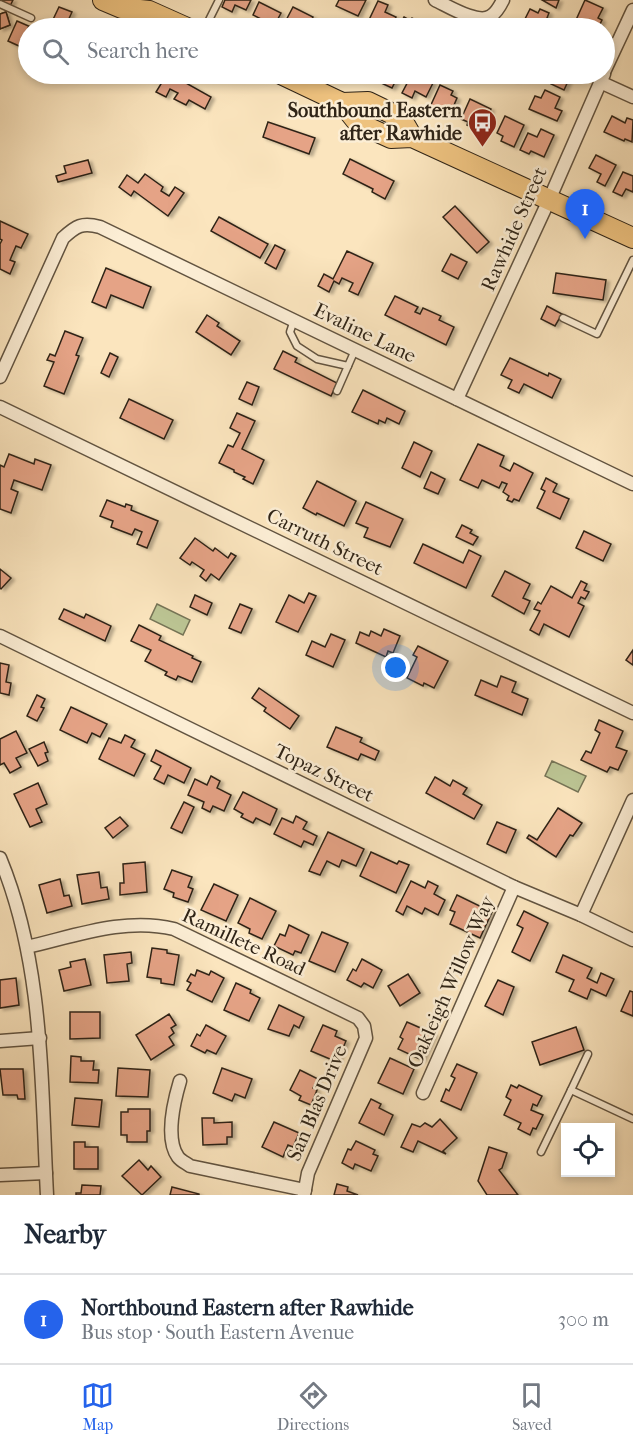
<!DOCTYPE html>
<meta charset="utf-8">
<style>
body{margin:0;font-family:"IM FELL French Canon",serif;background:#f6f6f7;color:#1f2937}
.controls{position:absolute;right:18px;bottom:18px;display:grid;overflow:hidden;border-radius:0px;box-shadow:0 3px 9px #0003}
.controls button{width:54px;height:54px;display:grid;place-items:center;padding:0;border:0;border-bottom:2px solid #e0e1e3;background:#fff;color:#1f2937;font:30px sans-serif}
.you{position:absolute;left:396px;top:668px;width:21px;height:21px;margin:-15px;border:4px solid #fff;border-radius:50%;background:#1a73e8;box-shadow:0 0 0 9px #1a73e833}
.badge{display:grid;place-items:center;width:39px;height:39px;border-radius:50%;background:#2563eb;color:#fff;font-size:20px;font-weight:700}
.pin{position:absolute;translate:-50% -50px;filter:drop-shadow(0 2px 3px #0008)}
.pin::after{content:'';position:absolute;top:32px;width:21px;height:18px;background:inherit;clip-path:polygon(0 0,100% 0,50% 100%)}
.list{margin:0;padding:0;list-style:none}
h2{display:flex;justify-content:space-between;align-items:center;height:78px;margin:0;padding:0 24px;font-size:26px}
h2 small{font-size:20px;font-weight:400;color:#747a83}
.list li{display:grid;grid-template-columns:39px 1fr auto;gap:18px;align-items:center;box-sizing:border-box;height:90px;padding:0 24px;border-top:2px solid #e0e1e3}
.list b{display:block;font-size:22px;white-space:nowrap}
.list p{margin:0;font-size:20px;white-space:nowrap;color:#747a83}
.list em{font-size:20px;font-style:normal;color:#747a83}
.icon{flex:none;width:33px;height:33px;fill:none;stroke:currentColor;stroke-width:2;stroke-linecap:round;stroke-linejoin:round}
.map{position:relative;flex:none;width:633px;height:1195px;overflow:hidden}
.search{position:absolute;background:#fff;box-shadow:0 3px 9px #0003;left:18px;right:18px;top:18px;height:66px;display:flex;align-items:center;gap:15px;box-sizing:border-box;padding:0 21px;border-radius:33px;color:#747a83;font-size:22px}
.sheet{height:168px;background:#fff}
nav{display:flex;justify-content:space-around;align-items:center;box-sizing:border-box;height:84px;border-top:2px solid #e0e1e3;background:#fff;font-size:16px;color:#747a83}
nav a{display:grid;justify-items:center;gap:3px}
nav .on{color:#2563eb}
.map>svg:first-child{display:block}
.green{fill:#bcc594;stroke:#767456;stroke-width:1.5}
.building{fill:#e5a386;stroke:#2f2417;stroke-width:1.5;filter:url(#shadow)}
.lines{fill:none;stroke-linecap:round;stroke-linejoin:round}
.service-casing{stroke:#625441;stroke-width:9}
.minor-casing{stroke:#625441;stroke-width:15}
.primary-casing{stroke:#2f2417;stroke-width:22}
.service{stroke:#fceed5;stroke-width:6}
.minor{stroke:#fceed5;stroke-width:12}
.primary{stroke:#eec27f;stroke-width:20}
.labels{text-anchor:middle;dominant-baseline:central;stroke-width:5;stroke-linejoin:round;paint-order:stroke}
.poi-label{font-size:20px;font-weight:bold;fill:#2f2417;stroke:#fceed5;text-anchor:end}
.street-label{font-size:20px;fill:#2f2417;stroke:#fceed5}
</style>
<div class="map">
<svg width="633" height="1195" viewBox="0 0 633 1195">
<defs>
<filter id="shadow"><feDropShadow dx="3.5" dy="2" stdDeviation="1.5" flood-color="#0004"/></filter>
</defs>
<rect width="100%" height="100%" fill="#fbe5be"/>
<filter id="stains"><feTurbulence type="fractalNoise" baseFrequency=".00333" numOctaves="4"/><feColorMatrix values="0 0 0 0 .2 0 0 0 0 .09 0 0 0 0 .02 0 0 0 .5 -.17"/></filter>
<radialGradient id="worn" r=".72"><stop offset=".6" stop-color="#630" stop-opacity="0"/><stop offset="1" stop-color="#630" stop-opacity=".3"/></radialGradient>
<g class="green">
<polygon points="157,604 190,620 183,635 150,619"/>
<polygon points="552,761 586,776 578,792 545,776"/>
</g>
<g class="building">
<polygon points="0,0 13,0 10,6"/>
<polygon points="225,0 251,0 246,10 235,5 232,12 222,7"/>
<polygon points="339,0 366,0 358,16 336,6"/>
<polygon points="542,0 559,0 556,8"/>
<polygon points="585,0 603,8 598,18 602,20 598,28 593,28 576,20"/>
<polygon points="378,1 388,5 385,12 396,17 390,28 380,28 368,22"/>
<polygon points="259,2 281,13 273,28 262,26 265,21 253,15"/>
<polygon points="59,7 72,12 67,23 80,28 49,28"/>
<polygon points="293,7 313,17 307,28 282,28"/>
<polygon points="530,9 538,13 540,9 549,13 547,18 551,20 547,28 525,28 527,25 523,23"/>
<polygon points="6,12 10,25 0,29 0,14"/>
<polygon points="6,12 10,25 0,29 0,14"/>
<polygon points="404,17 411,21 412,18 426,25 424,28 398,28"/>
<polygon points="17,21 33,28 28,28 28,50 8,41"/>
<polygon points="163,74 173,74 185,80 184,82 211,97 205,109 189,100 186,105 174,99 178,93 170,89 166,97 156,92 161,84 158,82"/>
<polygon points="412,74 433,83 426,97 415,91 412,98 402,93"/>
<polygon points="510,74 524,74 514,80"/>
<polygon points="556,74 579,74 576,80 570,77 564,90 551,84"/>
<polygon points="380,75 380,74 399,74 392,88 381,83 384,77"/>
<polygon points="440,85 453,91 451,95 457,98 451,112 444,109 442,113 430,107"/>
<polygon points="545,90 560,97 555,108 562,111 557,121 529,109 535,96 541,98"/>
<polygon points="470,99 491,109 480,131 467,125 468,122 461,119"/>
<polygon points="505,116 524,125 514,147 501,141 503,136 497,133"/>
<polygon points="612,116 625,123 627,118 633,120 632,142 625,139 624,141 604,132"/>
<polygon points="268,122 315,138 309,154 263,137"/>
<polygon points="541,129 554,135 544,157 531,151 529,154 520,150 528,133 537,137"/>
<polygon points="596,155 616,165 605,186 597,182 601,174 589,168"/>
<polygon points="350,159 394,181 385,199 372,192 373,189 343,174"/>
<polygon points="88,160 92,173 58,182 56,176 66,173 64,166"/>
<polygon points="623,172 633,176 633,192 626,189 622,196 613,192"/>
<polygon points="145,174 163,187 161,191 169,196 175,187 184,193 168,216 134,191 131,196 119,187 127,175 138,183"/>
<polygon points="455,206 489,242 477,253 443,217"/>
<polygon points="219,217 268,244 260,258 211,231"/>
<polygon points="0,221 28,234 21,248 16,246 10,260 15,262 10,274 0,269 0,244 2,240 0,239"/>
<polygon points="275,245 285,250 276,269 265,263"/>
<polygon points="347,251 373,263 358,295 349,291 353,283 342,278 339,284 334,281 329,292 318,286 324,274 333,279"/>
<polygon points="451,254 467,262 458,279 442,271"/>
<polygon points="106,268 151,287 143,308 111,295 106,308 92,302"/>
<polygon points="556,273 606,280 603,300 553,293"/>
<polygon points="395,296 418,307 415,312 420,314 423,308 441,316 439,320 454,327 446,345 385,315"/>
<polygon points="547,306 562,314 555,326 541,319"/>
<polygon points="207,315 219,323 217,326 240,341 231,355 196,332"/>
<polygon points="65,331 83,338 76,355 79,356 64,394 44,386 54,362 47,360 50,354 55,356"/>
<polygon points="283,351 297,358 295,362 337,383 331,396 274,369"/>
<polygon points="110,353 118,357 109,377 101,373"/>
<polygon points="510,358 548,376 549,373 561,379 552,398 524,384 519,393 508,388 512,380 501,375"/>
<polygon points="247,382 259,387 252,405 239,399"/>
<polygon points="363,390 405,411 399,424 387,418 385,423 379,420 378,424 352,412"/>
<polygon points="129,399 173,420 164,439 120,418"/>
<polygon points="237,413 255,421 242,449 264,460 253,484 243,479 245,477 234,472 234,470 219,463 228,445 233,447 240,433 230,428"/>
<polygon points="414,442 432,451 420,477 402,468"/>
<polygon points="478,444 504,456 500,466 510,471 514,463 533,473 519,501 514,499 512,502 507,500 509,496 503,492 507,484 502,482 499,488 482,480 478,488 460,480"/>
<polygon points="9,454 34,464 35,459 51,465 42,490 14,480 11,489 18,492 11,513 0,509 0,465 4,467"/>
<polygon points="431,472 445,479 438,494 424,488"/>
<polygon points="546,478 557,484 553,492 569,499 560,519 537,508 545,491 541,489"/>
<polygon points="317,481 356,501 344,526 317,513 316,515 303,508"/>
<polygon points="107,500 125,507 126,504 132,506 131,510 158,521 147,548 137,544 142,532 135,529 132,535 111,527 113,521 100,516"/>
<polygon points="366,502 403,519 390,547 364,537 368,528 356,523"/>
<polygon points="462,525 472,530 470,533 478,537 473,545 456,537"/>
<polygon points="584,531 611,544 603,561 576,548"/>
<polygon points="195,538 213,551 215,548 228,558 231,553 236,556 219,580 211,574 206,581 200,576 204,570 192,562 190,565 180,558"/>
<polygon points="423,544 463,563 469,550 481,556 466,588 414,563"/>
<polygon points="0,569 11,578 1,589 0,588"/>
<polygon points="505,571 530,584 523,598 530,601 524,614 492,596"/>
<polygon points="581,581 587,584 584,590 589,592 585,599 581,597 578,603 584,606 569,637 544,624 539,635 530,630 540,611 534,609 538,602 541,604 551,586 572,598"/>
<polygon points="309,593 316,596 298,632 276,622 289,595 304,603"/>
<polygon points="195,595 212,603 207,615 190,607"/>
<polygon points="240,604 252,609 241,633 229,628"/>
<polygon points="64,609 84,618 86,614 111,626 105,641 59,619"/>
<polygon points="139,625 161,636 159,640 193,656 192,658 201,662 192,682 178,676 176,680 165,675 167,672 145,661 151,650 131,641"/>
<polygon points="384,629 400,636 393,653 388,651 386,657 356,643 360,632 369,636 371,631 381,636"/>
<polygon points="331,634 345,640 333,667 306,655 312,641 325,647"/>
<polygon points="418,646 448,661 434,688 424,683 423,686 407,678 417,657 413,655"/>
<polygon points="633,650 633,665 626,660"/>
<polygon points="0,663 9,665 6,682 11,683 9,695 0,693"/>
<polygon points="501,676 516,682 512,692 528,699 522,715 475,695 481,680 497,687"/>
<polygon points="259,688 299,716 290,729 264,711 266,708 252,698"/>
<polygon points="37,695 45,699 41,707 44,708 37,721 27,716"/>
<polygon points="71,707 107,724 100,737 92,733 87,743 60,730"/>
<polygon points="599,720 623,731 616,747 627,751 618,770 610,767 607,772 581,760 586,751 591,753 600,733 595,730"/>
<polygon points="336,727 362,738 360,742 379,751 375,760 361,754 358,760 327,747"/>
<polygon points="16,731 27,753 16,758 21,767 10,773 4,763 0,765 0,739"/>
<polygon points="125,735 135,740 131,747 145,754 134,776 99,759 109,738 121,743"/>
<polygon points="44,742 48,752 45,753 48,761 38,766 29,749"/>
<polygon points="156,750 191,768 184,783 168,775 164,784 154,779 161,766 151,761"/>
<polygon points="211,776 220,781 217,788 231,795 224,811 213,806 210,812 202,808 204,802 188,795 195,779 207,785"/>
<polygon points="435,777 450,786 453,780 467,788 463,794 482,805 474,819 426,793"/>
<polygon points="38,783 47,804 36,809 42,822 30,827 14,794"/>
<polygon points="243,792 277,809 270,825 256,818 253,823 241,817 243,814 234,809"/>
<polygon points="184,802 194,807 182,833 171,828"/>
<polygon points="558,808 582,823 573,836 570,835 556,857 527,838 529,835 537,840"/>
<polygon points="296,816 307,822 303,829 317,836 313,845 304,841 301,847 274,834 282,818 293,823"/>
<polygon points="120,817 128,826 113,838 105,828"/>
<polygon points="497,822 516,830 506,853 487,844"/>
<polygon points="328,832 364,849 356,866 342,860 339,867 327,861 320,875 309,871"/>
<polygon points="371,852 397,864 399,861 409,865 396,893 360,876"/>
<polygon points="145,862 147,892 120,895 120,883 124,883 123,864"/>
<polygon points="172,870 192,877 188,887 193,889 188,902 173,897 174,893 164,889"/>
<polygon points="99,872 101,888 107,887 109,899 82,904 77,875"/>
<polygon points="60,879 64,896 69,895 72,906 47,913 39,885"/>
<polygon points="411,881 425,888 428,881 438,886 434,894 445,900 438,915 425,908 422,914 407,906 403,915 396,911"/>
<polygon points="214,884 238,895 226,921 201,910"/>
<polygon points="457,895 492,912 480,938 450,924 455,912 450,910"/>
<polygon points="250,898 276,911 262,939 249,933 250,929 238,923"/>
<polygon points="524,911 548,923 530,961 512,952 523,928 517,925"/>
<polygon points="289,925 309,935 301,953 295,951 293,955 274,946 280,934 285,936"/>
<polygon points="322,932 348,943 335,972 309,961"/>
<polygon points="152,948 167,950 167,953 179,955 174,985 161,983 161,979 147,977"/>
<polygon points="131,952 132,963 127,964 129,981 107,983 104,955"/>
<polygon points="563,955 592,968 587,978 597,983 601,973 614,979 606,996 591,989 587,999 569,991 574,980 556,972"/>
<polygon points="85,959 91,985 64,991 59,970 71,967 70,962"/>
<polygon points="362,959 382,970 373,988 364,983 361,987 347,980 353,969 356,971"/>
<polygon points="197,970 209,975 211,971 224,978 212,1002 187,990 191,983 187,981 191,974 195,976"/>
<polygon points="408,974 420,993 400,1006 388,986"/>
<polygon points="16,978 19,1005 0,1008 0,980"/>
<polygon points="498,980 514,987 503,1015 485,1006"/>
<polygon points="236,983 251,990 250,993 260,998 249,1021 224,1010"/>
<polygon points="630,991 633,992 633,1016 621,1011"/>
<polygon points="279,1005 304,1017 299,1028 294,1025 289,1036 268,1029"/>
<polygon points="70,1012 100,1012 100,1038 70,1039"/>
<polygon points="169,1014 176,1025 171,1028 174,1033 169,1037 174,1045 151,1060 136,1035"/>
<polygon points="407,1022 434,1034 422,1060 398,1049 403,1039 400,1037"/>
<polygon points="206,1025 226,1036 216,1054 207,1050 205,1053 191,1046 197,1034 200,1036"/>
<polygon points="323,1025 337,1031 335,1036 346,1041 337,1062 311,1051"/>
<polygon points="576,1027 584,1050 540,1065 532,1042"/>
<polygon points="71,1056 81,1057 81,1061 94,1061 93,1070 99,1070 98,1083 70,1082"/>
<polygon points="390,1058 414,1069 403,1094 378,1083"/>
<polygon points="457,1064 477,1073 461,1110 441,1101 446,1089 449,1091 455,1078 451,1076"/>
<polygon points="118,1068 150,1070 148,1097 116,1096"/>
<polygon points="222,1068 252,1079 245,1098 235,1094 232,1101 213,1093"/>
<polygon points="0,1069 23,1069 25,1099 18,1099 17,1095 3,1095"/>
<polygon points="300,1070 318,1079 313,1088 317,1090 311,1105 299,1100 301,1096 290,1090"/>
<polygon points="511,1085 517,1088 519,1085 542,1096 537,1106 533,1104 531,1110 543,1115 536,1129 533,1128 530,1135 518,1129 521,1123 504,1115 511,1100 506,1097"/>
<polygon points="75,1098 102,1100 99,1127 72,1125"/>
<polygon points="371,1099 381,1104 379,1108 393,1115 384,1135 359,1123"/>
<polygon points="128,1109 150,1109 150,1131 147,1131 147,1142 127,1142 127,1135 121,1135 121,1112 128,1112"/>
<polygon points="202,1118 214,1118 214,1123 232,1122 232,1137 227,1137 227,1144 203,1145"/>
<polygon points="440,1119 457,1138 443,1151 446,1154 418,1141 413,1152 401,1147 412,1124 420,1127 425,1123 432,1127"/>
<polygon points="274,1122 299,1133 293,1147 288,1145 283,1157 262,1147"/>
<polygon points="356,1141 375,1150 373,1154 378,1156 371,1171 355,1164 353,1169 342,1163 348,1149 351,1150"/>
<polygon points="74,1142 85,1142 85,1147 98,1147 98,1169 74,1169"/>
<polygon points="489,1147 507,1153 502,1168 499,1170 518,1195 487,1195 478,1181"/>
<polygon points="139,1160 148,1170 151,1166 161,1177 142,1195 122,1176"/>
<polygon points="337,1184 348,1187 347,1191 358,1195 334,1195"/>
<polygon points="82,1185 101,1186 100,1195 76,1195 76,1193 81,1193"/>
<polygon points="172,1187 199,1194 199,1195 170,1195"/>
</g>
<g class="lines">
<defs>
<g id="service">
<polyline points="0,4 31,18"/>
<polyline points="205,28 219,0"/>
<polyline points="563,318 597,334 633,260"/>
<polyline points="294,320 290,332 297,346 317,359 348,366"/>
<polyline points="337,391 355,350"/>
<polyline points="571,1090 588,1054"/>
<polyline points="541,1152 571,1090 633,1119"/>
</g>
<g id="minor">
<path d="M435,0C448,6 478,25 491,16C496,13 500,6 503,0"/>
<polyline points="604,72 633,10"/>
<polyline points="600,82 633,97"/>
<path d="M0,377L63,238C76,226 82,222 100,227L633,484"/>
<polyline points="457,399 549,200 604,74"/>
<polyline points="0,407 633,713"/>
<polyline points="0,636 514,887 581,915 633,940"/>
<path d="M0,858C44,964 41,1082 47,1195"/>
<polyline points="581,915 633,800"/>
<path d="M27,947C75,936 125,917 174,929L358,1018L364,1026L366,1038L308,1173L304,1195"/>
<polyline points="0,1041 40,1038"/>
<path d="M180,1081C174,1101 165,1139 178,1157C181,1161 186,1163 190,1166L305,1190"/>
<polyline points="423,1093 514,887"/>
<polyline points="0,1175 46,1173"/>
</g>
<g id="primary">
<polyline points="103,0 122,8 149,11 187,28"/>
<polyline points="281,74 342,103 368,102 401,118 412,137"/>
<polyline points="342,103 358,123 391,138 412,137 633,238"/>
</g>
</defs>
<use href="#service" class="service-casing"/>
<use href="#minor" class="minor-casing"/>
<use href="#primary" class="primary-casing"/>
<use href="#service" class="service"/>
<use href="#minor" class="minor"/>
<use href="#primary" class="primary"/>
</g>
<defs>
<symbol id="bus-pin" viewBox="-11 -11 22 30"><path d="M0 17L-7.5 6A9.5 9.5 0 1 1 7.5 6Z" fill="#8f2418" stroke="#fceed5"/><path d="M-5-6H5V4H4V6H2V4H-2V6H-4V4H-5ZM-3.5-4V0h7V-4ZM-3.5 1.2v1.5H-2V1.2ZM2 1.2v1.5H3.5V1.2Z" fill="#fff"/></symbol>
</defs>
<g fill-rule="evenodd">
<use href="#bus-pin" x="466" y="106" width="33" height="45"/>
</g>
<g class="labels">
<g class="poi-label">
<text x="462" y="110">Southbound Eastern<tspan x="462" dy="23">after Rawhide</tspan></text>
</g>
<g class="street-label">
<text transform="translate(514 229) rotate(-66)">Rawhide Street</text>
<text transform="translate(365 333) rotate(26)">Evaline Lane</text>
<text transform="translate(325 542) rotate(26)">Carruth Street</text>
<text transform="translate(324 773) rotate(26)">Topaz Street</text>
<text transform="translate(244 942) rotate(25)">Ramillete Road</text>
<text transform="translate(451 982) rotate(-66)">Oakleigh Willow Way</text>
<text transform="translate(317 1103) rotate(-67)">San Blas Drive</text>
</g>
</g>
<rect width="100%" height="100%" filter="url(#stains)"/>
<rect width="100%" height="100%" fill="url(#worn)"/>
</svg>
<div class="controls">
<button><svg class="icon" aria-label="locate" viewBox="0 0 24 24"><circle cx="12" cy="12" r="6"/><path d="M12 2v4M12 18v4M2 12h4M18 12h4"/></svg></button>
</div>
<div class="you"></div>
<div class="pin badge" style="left:585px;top:239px">1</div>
<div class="search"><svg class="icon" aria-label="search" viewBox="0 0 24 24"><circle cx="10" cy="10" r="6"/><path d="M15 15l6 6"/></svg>Search here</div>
</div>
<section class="sheet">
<h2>Nearby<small></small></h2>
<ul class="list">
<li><span class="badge">1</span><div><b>Northbound Eastern after Rawhide</b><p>Bus stop · South Eastern Avenue</p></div><em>300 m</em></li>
</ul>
</section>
<nav>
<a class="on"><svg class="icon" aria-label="map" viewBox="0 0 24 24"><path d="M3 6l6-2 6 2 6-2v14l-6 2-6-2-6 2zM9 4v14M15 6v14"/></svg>Map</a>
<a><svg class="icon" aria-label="directions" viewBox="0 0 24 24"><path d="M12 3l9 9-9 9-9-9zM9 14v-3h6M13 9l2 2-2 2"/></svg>Directions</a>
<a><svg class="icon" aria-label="saved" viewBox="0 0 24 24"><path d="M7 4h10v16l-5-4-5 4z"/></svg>Saved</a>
</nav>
